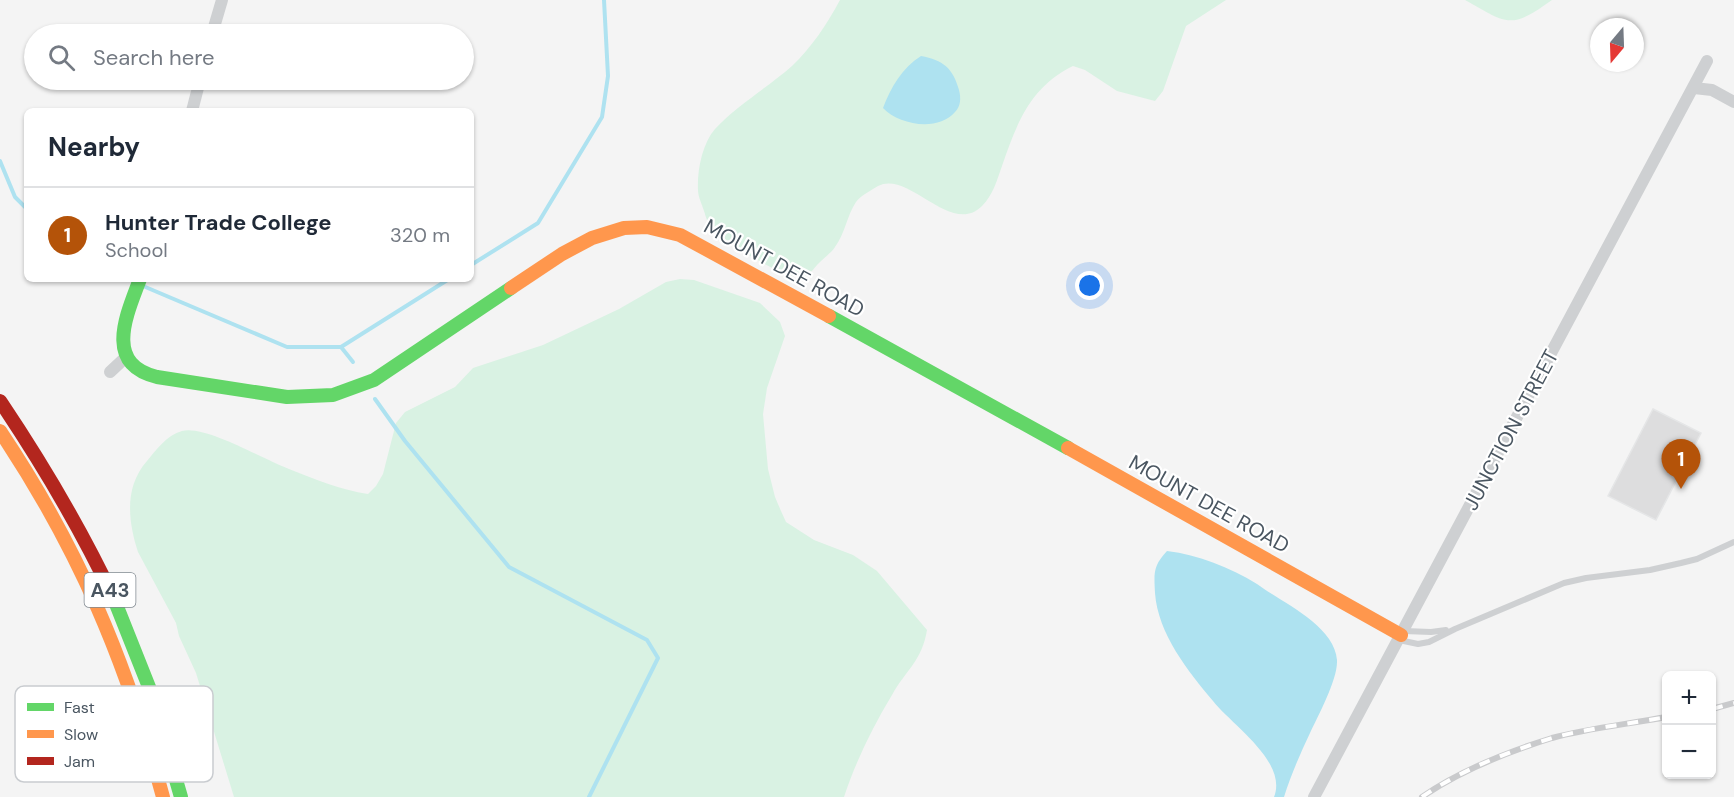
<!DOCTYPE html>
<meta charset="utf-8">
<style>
body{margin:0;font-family:"DM Sans",sans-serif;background:#f2f2f3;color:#1f2937}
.controls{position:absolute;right:18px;bottom:18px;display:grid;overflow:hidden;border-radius:9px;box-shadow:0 2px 4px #0004}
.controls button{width:54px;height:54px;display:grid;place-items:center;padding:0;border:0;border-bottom:2px solid #e0e1e3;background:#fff;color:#1f2937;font:30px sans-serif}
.compass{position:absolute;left:1590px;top:18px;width:54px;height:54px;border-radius:50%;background:#fff;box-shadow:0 2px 4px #0004;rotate:199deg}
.you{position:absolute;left:1090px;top:286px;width:21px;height:21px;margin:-15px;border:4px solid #fff;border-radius:50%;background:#1a73e8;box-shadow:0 0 0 9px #1a73e833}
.badge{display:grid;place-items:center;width:39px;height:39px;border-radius:50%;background:#b45309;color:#fff;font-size:20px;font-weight:700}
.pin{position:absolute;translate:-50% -50px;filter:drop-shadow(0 2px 3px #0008)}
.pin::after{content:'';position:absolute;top:32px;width:21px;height:18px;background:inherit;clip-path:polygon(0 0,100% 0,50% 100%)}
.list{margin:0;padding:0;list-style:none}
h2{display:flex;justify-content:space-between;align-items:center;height:78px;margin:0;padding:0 24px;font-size:26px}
h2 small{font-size:20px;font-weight:400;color:#747a83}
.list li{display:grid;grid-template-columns:39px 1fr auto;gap:18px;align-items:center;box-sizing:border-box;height:96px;padding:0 24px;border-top:2px solid #e0e1e3}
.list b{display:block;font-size:22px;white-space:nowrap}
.list p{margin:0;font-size:20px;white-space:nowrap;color:#747a83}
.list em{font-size:20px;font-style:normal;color:#747a83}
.icon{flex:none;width:33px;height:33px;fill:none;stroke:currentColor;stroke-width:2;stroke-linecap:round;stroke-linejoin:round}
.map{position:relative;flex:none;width:1734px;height:797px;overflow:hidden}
.search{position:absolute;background:#fff;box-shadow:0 2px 4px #0004;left:24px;top:24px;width:450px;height:66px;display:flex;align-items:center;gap:15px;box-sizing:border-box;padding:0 21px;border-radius:33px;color:#747a83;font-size:22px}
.panel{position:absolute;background:#fff;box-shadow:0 2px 4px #0004;left:24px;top:108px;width:450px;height:174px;border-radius:9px}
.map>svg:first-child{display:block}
.green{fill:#d9f2e3}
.water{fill:#aee2f0}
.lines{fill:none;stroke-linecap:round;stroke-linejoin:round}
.stream{stroke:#aee2f0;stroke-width:4}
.building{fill:#ddddde;stroke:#e5e6e7;stroke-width:1.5}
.lane{stroke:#ced0d2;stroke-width:6}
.street{stroke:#ced0d2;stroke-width:12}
.fast{stroke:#63d668;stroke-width:14}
.slow{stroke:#ff974d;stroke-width:14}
.jam{stroke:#b3261e;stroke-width:14}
.rail-casing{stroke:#c9cacc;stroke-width:6}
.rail{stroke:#fff;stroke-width:4;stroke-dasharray:11;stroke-linecap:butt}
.labels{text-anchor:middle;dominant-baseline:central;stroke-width:4.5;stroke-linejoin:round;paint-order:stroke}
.shield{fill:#fff;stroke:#808990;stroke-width:1.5}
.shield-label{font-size:20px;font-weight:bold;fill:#4a5661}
.street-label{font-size:21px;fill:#4a5661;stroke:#fff}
.key{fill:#fff;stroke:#c9ccd0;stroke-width:1.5}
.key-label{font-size:16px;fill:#4a5661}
</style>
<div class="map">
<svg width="1734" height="797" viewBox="0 0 1734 797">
<rect width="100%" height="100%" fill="#f4f4f4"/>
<g class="green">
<path d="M840,0H1226L1186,26L1163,91L1155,101L1117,91L1085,70L1073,66C1030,87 1017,123 1002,166C997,180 993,195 982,206C951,237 909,170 878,186C872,190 860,196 856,202C847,215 845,234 835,247C831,253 824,258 819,263C815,267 811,273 806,276C793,282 764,263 752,257C738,248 722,241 711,228C708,224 706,217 704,211C702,204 698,197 698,190C697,171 702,144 715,129C737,105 767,88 792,66C812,47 827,24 840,0Z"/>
<path d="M1465,0H1552C1510,30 1508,24 1465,0Z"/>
<path d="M680,279L694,280L760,303L780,322L785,336L767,388L763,414L768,469L775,497L781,511L786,522L814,540L853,555L877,571L927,630C922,661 906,670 892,695C872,728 856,761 844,797H234L196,673L179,636L176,623L138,552C128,521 124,487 147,461C156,450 167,435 182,431C206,425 264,460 289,469C314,479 341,490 368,494L376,486L383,474L396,423L405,412L455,387L473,368L543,345L619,309L666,282Z"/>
</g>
<g class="water">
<path d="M921,56C943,60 953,68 959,90C961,98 961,106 955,112C938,132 899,125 883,108C891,87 902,68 921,56Z"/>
<path d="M1167,551C1199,555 1229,567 1257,584C1262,587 1266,591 1272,594C1294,608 1335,630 1337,660C1338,679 1318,716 1310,733C1300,754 1291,775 1284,797H1274C1288,762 1232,725 1213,701C1188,671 1158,634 1155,593C1154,573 1153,566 1167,551Z"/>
</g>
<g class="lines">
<g class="stream">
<polyline points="0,161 15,197 27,209"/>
<polyline points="471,265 538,223 602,117 608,76 604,0"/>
<polyline points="143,286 287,347 341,347 449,279"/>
<polyline points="341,347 353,362"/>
<polyline points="375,399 405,441 509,567 647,640 658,658 589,797"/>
</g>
</g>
<polygon class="building" points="1653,409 1701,433 1656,520 1608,496"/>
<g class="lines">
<g class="lane">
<polyline points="1404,631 1431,632 1446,630"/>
<polyline points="1399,640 1418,644 1429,642 1455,629 1564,583 1586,578 1650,570 1681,563 1697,559 1734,542"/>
</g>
<g class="street">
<polyline points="212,34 222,0"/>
<polyline points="1694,88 1712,90 1734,102"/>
<polyline points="192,111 200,80"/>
<polyline points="110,372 125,358"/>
<polyline points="1314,797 1707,61"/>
</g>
<g class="fast">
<path d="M140,279C127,314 103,364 157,377L287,397L333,395L374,380L511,288"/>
<polyline points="829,316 1068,448"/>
<polyline points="114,599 149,687 181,797"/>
</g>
<g class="slow">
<polyline points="511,288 562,254 592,238 624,228 647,227 680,235 829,316"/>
<path d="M0,431C79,549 126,661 163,797"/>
<polyline points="1068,448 1401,635"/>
</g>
<path class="jam" d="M0,401C43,465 81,529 114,599"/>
<defs>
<g id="rail">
<polyline points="1712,709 1734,703"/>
<path d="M1422,797C1461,770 1507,752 1552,738C1588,728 1630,724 1666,717"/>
</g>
</defs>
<use href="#rail" class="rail-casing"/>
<use href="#rail" class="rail"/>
</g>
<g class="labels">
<rect class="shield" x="84.5" y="573" width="51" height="34" rx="4.5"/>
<g class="shield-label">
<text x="110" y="590">A43</text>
</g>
<g class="street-label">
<text transform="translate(784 268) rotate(29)">MOUNT DEE ROAD</text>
<text transform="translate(1511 430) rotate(-62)">JUNCTION STREET</text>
<text transform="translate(1209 504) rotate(29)">MOUNT DEE ROAD</text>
</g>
</g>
<rect x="15" y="686" width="198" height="96" rx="9" class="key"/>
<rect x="27" y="703" width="27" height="8" fill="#63d668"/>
<rect x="27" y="730" width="27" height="8" fill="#ff974d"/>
<rect x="27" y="757" width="27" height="8" fill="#b3261e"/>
<g class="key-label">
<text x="64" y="713">Fast</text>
<text x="64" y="740">Slow</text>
<text x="64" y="767">Jam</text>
</g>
</svg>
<div class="controls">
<button>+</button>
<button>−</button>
</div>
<svg class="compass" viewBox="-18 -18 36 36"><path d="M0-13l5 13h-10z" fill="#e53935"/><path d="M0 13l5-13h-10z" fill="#747a83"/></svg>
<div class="you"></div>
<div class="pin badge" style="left:1681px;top:489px">1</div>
<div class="search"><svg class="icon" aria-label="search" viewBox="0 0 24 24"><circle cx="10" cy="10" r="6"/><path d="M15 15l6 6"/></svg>Search here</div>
<section class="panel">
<h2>Nearby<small></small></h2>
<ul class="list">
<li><span class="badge">1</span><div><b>Hunter Trade College</b><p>School</p></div><em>320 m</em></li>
</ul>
</section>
</div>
